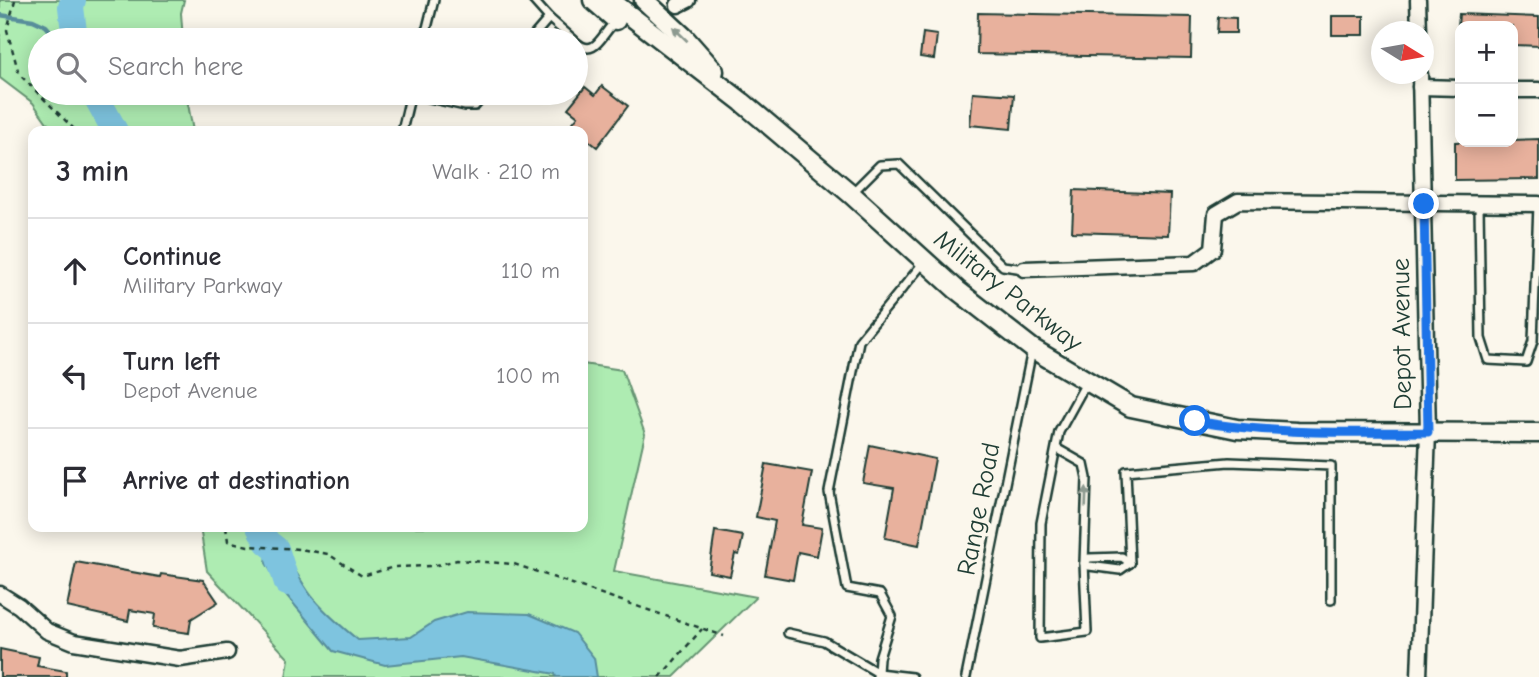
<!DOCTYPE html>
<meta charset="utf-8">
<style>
body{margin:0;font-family:"Comic Neue",sans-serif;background:#f7f7f7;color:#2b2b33}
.controls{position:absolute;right:21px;top:21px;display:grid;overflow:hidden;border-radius:14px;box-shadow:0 4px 18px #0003}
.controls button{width:63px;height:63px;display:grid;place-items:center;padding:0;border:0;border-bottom:2px solid #e1e1e2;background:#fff;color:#2b2b33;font:35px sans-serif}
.compass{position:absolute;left:1371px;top:21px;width:63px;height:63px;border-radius:50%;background:#fff;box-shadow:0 4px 18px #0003;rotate:101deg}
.stop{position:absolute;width:21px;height:21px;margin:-16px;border:5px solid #1a73e8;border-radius:50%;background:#fff}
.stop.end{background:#1a73e8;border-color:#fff;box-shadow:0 2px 7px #0008}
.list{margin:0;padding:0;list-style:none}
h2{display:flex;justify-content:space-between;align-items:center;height:91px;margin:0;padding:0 28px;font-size:30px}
h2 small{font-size:23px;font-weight:400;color:#7c7c81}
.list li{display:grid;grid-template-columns:46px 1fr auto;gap:21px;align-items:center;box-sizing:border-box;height:105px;padding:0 28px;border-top:2px solid #e1e1e2}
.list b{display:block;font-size:26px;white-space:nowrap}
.list p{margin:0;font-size:23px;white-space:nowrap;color:#7c7c81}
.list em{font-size:23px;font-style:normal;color:#7c7c81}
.icon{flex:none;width:38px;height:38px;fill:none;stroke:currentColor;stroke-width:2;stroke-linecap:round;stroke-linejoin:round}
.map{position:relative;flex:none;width:1539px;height:677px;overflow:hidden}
.search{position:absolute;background:#fff;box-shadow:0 4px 18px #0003;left:28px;top:28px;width:560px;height:77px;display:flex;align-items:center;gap:18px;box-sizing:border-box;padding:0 24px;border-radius:38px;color:#7c7c81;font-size:26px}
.panel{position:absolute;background:#fff;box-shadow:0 4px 18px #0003;left:28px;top:126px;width:560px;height:406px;border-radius:14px}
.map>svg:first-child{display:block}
.green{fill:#aeecb2;stroke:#669473;stroke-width:2}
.water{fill:#7ec4df;stroke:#588e9b;stroke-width:2}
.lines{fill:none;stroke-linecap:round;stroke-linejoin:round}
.stream{stroke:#588e9b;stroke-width:4.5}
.river{stroke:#7ec4df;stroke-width:26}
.building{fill:#e8b19d;stroke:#1f3d34;stroke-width:2}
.service-casing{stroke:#1f3d34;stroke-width:12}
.minor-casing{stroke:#1f3d34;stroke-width:19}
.tertiary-casing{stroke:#1f3d34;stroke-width:23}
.path{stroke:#1f3d34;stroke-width:2.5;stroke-dasharray:5 5;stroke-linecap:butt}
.service{stroke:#fbf7ec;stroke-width:7}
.minor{stroke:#fbf7ec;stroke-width:14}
.tertiary{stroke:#fbf7ec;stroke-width:18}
.oneway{fill:#8d9a90}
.route{stroke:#1a73e8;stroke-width:9}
.labels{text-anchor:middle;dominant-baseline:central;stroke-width:7;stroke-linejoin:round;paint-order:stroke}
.street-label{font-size:26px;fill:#1f3d34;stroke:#fbf7ec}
</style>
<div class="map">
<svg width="1539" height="677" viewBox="0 0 1539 677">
<rect width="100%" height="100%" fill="#fbf7ec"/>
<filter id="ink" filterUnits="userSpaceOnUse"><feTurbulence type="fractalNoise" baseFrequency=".0143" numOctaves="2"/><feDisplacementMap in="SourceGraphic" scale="14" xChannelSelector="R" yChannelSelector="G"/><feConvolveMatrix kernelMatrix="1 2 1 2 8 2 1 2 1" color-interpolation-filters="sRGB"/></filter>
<g filter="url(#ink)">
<g class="green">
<polygon points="0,0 184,0 181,13 183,40 40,40 40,93 186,93 193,131 53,131 33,103 0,78"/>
<polygon points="583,364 622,370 645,434 614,571 756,597 674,677 286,677 289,659 207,571 200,527 583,527"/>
</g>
<path class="water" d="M268,546C293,556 297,579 314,599C327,614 342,627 358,640L411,637L434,622L467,612L529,614L574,633L594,658L597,677H556L555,674L461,657L385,665L333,651L282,590L266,563Z"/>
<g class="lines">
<polyline class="stream" points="0,15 33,20 46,26 58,40"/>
<g class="river">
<polyline points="73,0 71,7 75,40"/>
<polyline points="94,93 115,131"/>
<polyline points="259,527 267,542 276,549 287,583"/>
</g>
</g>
<g class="building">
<polygon points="978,13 1192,17 1191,58 977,54"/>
<polygon points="1459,14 1539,17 1539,46 1513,45 1513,26 1458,26"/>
<rect x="1332" y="16" width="32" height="19"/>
<polygon points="1218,17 1236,18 1236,33 1217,33"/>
<polygon points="923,33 937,35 934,59 920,57"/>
<polygon points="602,86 628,106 597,147 583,136 583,131 577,131 570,126 578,116 568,108 585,87 595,95"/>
<polygon points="973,92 1014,95 1011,129 970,125"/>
<polygon points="1539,139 1539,179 1455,180 1455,142"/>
<polygon points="1074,190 1170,194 1168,235 1072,232"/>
<polygon points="870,445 935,459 919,545 885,538 894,488 863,483"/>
<polygon points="766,464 812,472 802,525 822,528 817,556 798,552 793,580 765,575 775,521 756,517"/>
<polygon points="715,531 743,536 739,555 735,554 730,576 709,572"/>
<polygon points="76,562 160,577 161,574 203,580 218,602 191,619 189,633 153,628 155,614 130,610 128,621 67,607"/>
<polygon points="0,649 39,657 37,666 66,671 66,677 0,677"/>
</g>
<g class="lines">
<defs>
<g id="service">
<polyline points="533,0 549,18 574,40"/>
<polyline points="424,40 434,0"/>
<polyline points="530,40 549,18"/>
<path d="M576,42C596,60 602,32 616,21"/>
<polyline points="411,94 465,106 475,106 486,93"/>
<polyline points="402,131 411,93"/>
<polyline points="851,194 880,165 899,164 1003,266 1024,269"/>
<polyline points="1479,205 1481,338 1488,360 1526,362 1533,341 1538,204"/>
<polyline points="1056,448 1084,464 1087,478 1084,563 1087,632 1040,638 1041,523 1059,432 1086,383"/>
<polyline points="1085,562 1089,558 1122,557 1130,563"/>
<polyline points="1084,563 1089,566 1120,570 1130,563"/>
<polyline points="1130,563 1126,471 1229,462 1331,466 1331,600"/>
<polyline points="788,633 824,641 878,673 879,658 892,616 880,594 847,588 829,492 859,341 924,262"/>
<polyline points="877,676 878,673 912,677"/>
<polyline points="966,677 1032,350"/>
</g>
<g id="minor">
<polyline points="1418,0 1419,32"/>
<polyline points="678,5 688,0"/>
<polyline points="1420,87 1460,88"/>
<polyline points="1513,90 1539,90"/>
<polyline points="1024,269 1194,263 1213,249 1216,214 1238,201 1539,204"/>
<polyline points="0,594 19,606 47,631 74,642 180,659 227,652"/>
<polyline points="1419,677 1428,432 1420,74"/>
</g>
<g id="tertiary">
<polyline points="593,0 616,20"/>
<polyline points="610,0 742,102 851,194 957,290 1033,349 1131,407 1237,429 1297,432 1539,433"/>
<polyline points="644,0 684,37 714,71"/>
</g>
</defs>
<use href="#service" class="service-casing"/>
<use href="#minor" class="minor-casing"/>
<use href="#tertiary" class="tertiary-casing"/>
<g class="path">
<polyline points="15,0 7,30 19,74 76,131"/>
<polyline points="226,527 228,541 248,546 300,549 328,554 362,576 394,567 433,566 457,560 514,564 724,636"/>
<polyline points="660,677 702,629"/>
</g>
<use href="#service" class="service"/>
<use href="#minor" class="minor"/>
<use href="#tertiary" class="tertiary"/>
</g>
<defs><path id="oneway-solid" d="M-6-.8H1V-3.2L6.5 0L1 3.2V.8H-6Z" transform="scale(1.75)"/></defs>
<g class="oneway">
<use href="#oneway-solid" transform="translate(680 34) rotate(-136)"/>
<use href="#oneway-solid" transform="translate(1086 497) rotate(-88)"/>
</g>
</g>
<g class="lines" filter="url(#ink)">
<path class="route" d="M1195,421C1272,435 1350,432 1428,432L1424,204"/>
</g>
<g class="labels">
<g class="street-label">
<text transform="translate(1008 291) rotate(38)">Military Parkway</text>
<text transform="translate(1402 334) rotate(-91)">Depot Avenue</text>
<text transform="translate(979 509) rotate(-79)">Range Road</text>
</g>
</g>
</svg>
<div class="controls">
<button>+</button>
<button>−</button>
</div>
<svg class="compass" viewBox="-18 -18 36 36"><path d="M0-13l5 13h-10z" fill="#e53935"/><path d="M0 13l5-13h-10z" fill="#7c7c81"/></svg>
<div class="stop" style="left:1195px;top:421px"></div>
<div class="stop end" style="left:1424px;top:204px"></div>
<div class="search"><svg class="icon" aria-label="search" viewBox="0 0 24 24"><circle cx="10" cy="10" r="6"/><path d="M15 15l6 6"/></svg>Search here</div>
<section class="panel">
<h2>3 min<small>Walk · 210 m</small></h2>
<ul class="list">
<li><svg class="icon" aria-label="ahead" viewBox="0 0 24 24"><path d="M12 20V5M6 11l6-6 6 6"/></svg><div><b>Continue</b><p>Military Parkway</p></div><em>110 m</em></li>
<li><svg class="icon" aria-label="left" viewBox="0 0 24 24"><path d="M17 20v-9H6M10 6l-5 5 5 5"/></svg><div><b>Turn left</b><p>Depot Avenue</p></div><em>100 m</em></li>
<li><svg class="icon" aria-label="arrive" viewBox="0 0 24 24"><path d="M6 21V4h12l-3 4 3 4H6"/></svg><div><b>Arrive at destination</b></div></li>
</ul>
</section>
</div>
